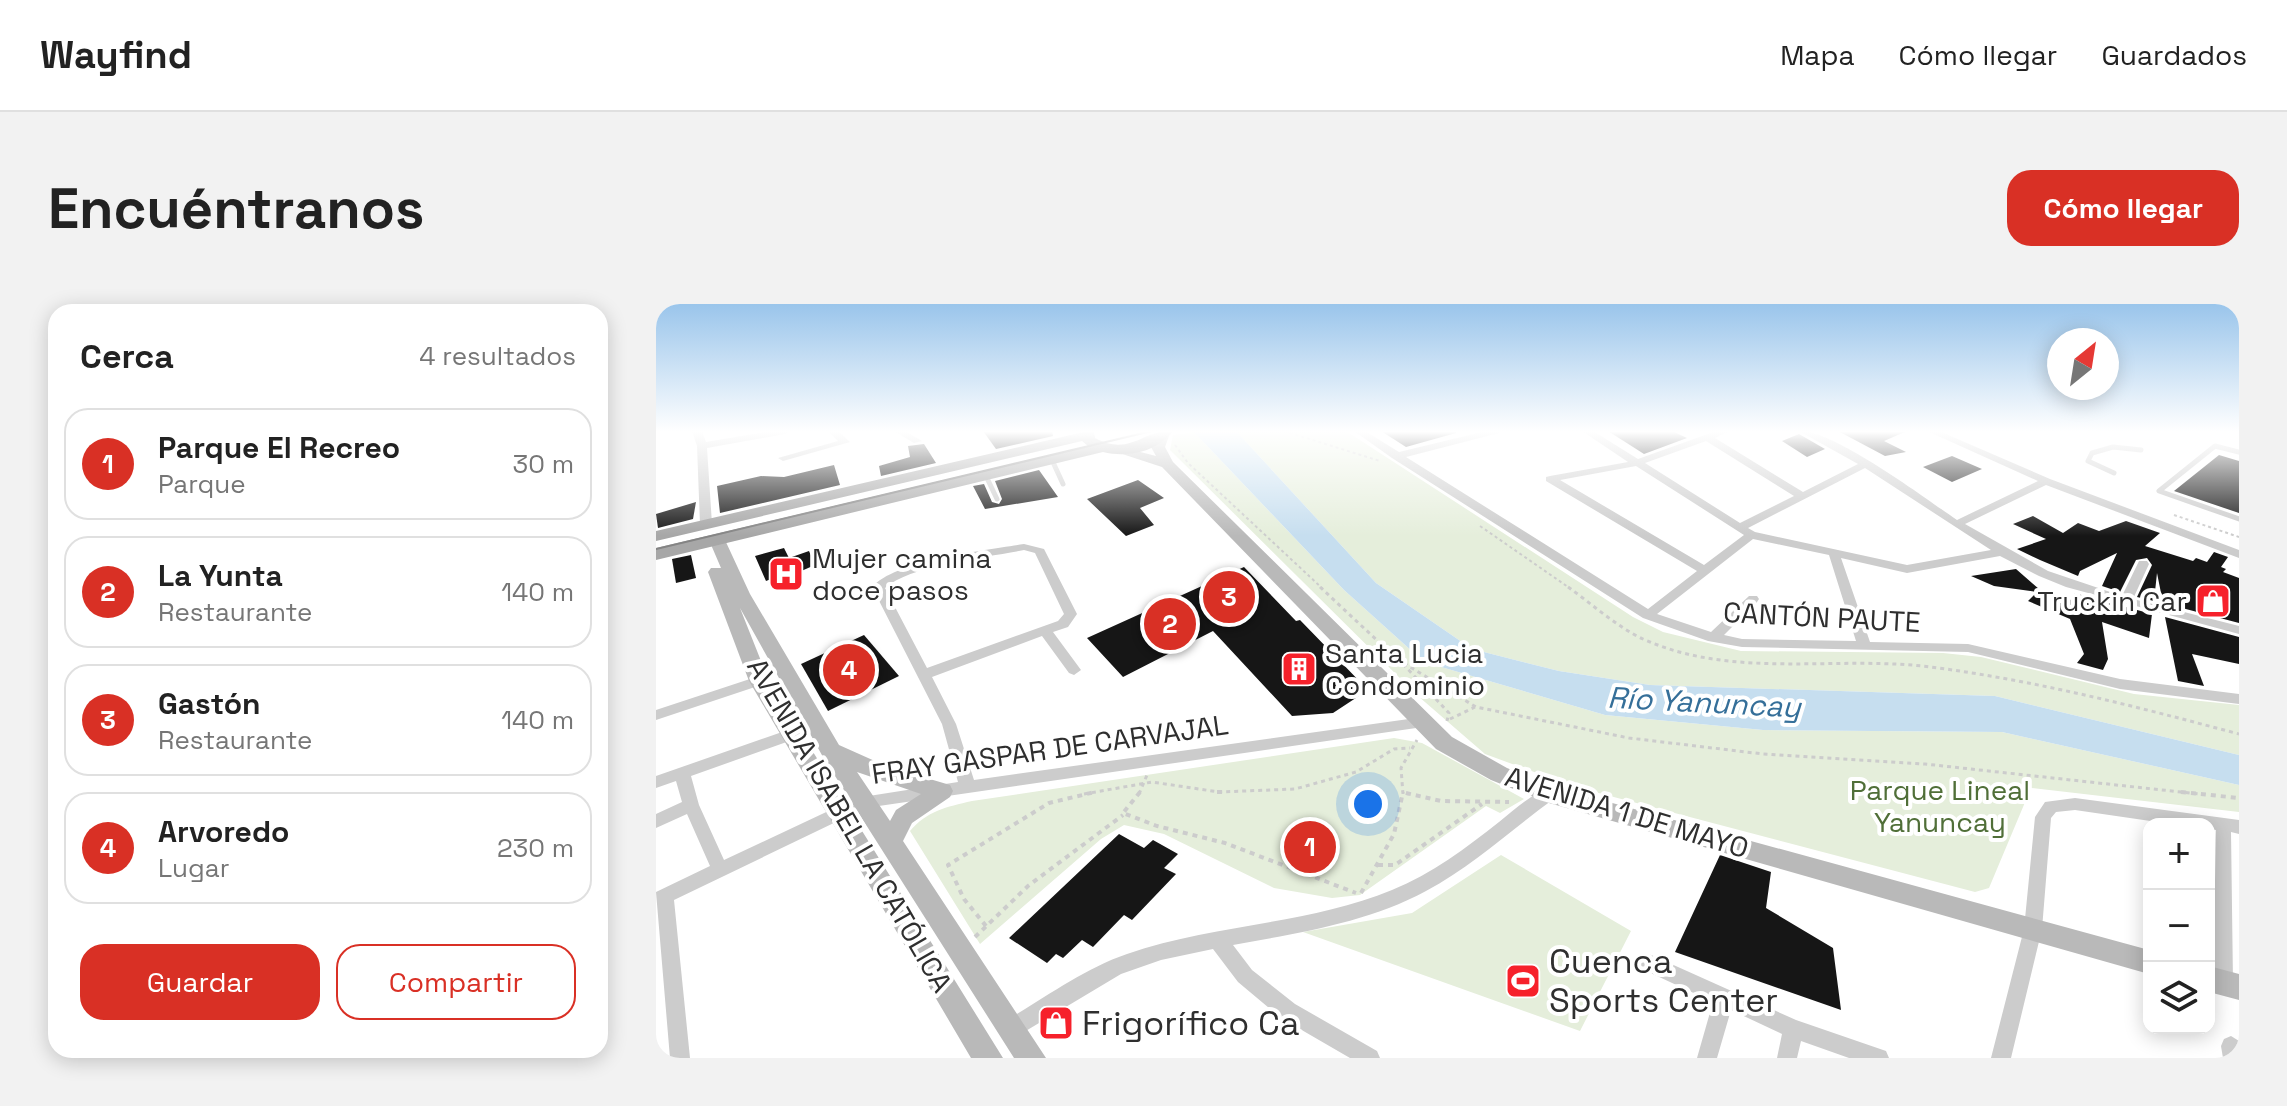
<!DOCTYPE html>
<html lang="es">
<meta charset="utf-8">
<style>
body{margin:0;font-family:"Space Grotesk",sans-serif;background:#f2f2f2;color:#222}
.controls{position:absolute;right:24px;bottom:24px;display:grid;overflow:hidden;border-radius:16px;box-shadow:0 4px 20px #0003}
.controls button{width:72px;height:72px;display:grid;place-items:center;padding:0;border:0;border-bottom:2px solid #e0e0e0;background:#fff;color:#222;font:40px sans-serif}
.compass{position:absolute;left:1391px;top:24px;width:72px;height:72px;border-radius:50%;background:#fff;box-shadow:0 4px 20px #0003;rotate:30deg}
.you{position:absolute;left:712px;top:500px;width:28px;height:28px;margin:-20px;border:6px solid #fff;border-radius:50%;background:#1a73e8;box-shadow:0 0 0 12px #1a73e833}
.badge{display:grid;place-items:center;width:52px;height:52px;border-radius:50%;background:#d93025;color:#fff;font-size:26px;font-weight:700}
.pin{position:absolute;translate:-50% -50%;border:4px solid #fff;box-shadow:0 2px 8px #0006}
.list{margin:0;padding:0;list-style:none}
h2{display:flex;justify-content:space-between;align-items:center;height:104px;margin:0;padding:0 32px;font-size:34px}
h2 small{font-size:26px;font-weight:400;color:#767676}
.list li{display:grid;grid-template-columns:52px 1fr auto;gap:24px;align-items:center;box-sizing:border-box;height:112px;margin:0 16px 16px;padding:0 16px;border:2px solid #e0e0e0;border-radius:24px}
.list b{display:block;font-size:30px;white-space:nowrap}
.list p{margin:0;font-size:26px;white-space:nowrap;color:#767676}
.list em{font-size:26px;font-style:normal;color:#767676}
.actions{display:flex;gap:16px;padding:24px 32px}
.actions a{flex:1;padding:18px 0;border:2px solid #d93025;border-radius:24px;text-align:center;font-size:28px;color:#d93025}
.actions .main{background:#d93025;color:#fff}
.icon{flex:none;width:44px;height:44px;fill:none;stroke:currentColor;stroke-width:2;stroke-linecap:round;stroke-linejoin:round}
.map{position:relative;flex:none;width:1583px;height:754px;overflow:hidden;border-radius:24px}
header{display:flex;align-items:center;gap:48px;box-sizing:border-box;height:112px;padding:0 40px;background:#fff;border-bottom:2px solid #e0e0e0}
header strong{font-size:38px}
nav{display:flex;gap:44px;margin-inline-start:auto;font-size:28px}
.intro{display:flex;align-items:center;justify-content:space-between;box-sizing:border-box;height:192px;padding:0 48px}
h1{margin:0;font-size:56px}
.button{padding:20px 36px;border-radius:24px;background:#d93025;color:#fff;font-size:28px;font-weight:700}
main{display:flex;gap:48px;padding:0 48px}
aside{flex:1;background:#fff;border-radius:24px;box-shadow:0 4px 20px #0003}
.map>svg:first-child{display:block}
.green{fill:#e5eedb}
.water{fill:#c6deef}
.building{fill:#161616}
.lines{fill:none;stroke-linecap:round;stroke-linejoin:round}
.path-far2{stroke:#ccc;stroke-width:2;stroke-dasharray:3 3;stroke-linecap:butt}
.path-far1{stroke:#ccc;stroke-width:3;stroke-dasharray:4 4;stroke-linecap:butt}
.path{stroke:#ccc;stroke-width:4;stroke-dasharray:5 5;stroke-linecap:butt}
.lane{stroke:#ccc;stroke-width:5}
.street{fill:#ccc;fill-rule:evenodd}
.secondary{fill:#b9b9b9;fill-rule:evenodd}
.primary{fill:#a7a7a7;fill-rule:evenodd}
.tram{stroke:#848484;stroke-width:2}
.labels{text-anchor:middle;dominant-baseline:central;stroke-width:8;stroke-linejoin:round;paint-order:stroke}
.poi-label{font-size:28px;fill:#2f2f2f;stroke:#fff;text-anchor:start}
.street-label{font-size:28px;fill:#2f2f2f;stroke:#fff}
.park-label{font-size:28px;fill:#506f38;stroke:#fff}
.water-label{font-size:30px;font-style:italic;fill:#356f99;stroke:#fff}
.near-poi-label{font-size:34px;fill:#2f2f2f;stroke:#fff;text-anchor:start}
</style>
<header>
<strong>Wayfind</strong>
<nav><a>Mapa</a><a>Cómo llegar</a><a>Guardados</a></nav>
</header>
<div class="intro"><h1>Encuéntranos</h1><a class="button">Cómo llegar</a></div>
<main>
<aside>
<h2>Cerca<small>4 resultados</small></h2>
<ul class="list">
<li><span class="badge">1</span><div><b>Parque El Recreo</b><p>Parque</p></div><em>30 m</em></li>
<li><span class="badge">2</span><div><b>La Yunta</b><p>Restaurante</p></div><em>140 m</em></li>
<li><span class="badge">3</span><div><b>Gastón</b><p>Restaurante</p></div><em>140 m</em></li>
<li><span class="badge">4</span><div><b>Arvoredo</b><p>Lugar</p></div><em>230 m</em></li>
</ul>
<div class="actions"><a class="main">Guardar</a><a>Compartir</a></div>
</aside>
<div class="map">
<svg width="1583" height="754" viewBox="0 0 1583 754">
<rect width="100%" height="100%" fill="#fff"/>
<g class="green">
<polygon points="580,127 690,127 977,313 1007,328 1085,347 1287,349 1325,353 1478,390 1583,401 1583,451 1339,392 994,381 903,367 816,345 720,279"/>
<polygon points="538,128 688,286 768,358 949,411 1107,426 1346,428 1583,481 1583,508 1375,484 1333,584 1319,588 916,482 829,450 762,392 514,146 517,131"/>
<path d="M738,434L766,439L868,495L844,509L830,502L704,591L676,594L618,584L508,530L468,521L445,535L324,640L254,527C271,507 290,503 316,497Z"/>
<polygon points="845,551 975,627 924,727 647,628 756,609"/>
</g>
<polygon class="water" points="580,127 720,279 816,345 903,367 994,381 1339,392 1583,451 1583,481 1346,428 1107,426 949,411 768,358 688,286 538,128"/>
<g class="building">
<polygon points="327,127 396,127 397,132 340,145"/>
<polygon points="725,127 799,127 800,129 750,143"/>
<polygon points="952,127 1016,127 1031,134 988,150"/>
<polygon points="1182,127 1251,127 1228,137 1250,148 1229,152"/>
<polygon points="1143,130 1169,145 1151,153 1126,137"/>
<polygon points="268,140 280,159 225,172 223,162 254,153 252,142"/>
<polygon points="1563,151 1583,157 1583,209 1518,187"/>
<polygon points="1296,152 1326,165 1296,178 1267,163"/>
<polygon points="178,161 184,181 64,209 61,182 105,172 128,173"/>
<polygon points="383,166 402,193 329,205 317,182 328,180 336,198 343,200 346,195 339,177"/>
<polygon points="482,176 508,194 484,204 498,221 470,232 431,195"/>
<polygon points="40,198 37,215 2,224 0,210"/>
<polygon points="1377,212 1407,229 1422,219 1443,227 1470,217 1504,229 1489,242 1537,257 1540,254 1551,258 1558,248 1572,253 1565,263 1570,265 1567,268 1583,274 1583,319 1507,299 1501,269 1498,297 1481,293 1496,261 1491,254 1480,256 1464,288 1446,282 1461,249 1424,267 1422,272 1384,256 1361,245 1390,235 1357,220"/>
<polygon points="128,244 133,254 153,247 159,261 143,268 145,275 132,279 123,272 110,277 99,252"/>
<polygon points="35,251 40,274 20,279 16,255"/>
<polygon points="588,263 640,317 644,316 712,386 677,409 636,412 557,327 467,373 431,334"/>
<polygon points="1360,265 1383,285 1418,297 1418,289 1496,310 1493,334 1446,318 1452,355 1447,366 1421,359 1428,350 1414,315 1372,297 1381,288 1338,282 1315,272"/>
<polygon points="1509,313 1583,333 1583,360 1536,350 1548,382 1522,377"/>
<polygon points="208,331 243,372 172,407 145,360"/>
<polygon points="463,530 488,544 497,536 522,550 508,564 520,570 476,616 468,611 437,643 426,636 407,654 400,650 391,659 353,634"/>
<polygon points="1064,551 1115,568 1110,604 1177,644 1185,706 1019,648"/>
</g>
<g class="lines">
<g class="path-far2">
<polyline points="628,127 724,157"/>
<polyline points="519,141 532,159 667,285"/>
<polyline points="1518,211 1583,233"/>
<polyline points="824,222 915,285"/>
</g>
<g class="path-far1">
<polyline points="664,283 741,355"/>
<path d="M912,283C936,300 961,323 987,335C1078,376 1179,351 1275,363C1382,377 1478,402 1583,430"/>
<polyline points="741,355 820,403 973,434 1107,450 1269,460 1543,490"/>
<polyline points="747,360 793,409 791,417"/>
<polyline points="794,415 819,403"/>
<polyline points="750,489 753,490"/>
<polyline points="428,490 496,478 563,488 639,485 700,468 738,445 754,444"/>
<polyline points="483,490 491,471"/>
<polyline points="747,490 745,464 761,436"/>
</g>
<g class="path">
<polyline points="484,488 467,509 501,522 569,539 700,589"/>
<polyline points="561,488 571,488"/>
<polyline points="1525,488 1583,494"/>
<polyline points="750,489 785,497 853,498"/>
<polyline points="722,561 739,561 826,500"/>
<polyline points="705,589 738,530 747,488"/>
<polyline points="330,622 308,595 292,561 393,499 439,488"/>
<polyline points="319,633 372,582 467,511"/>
</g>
<g class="lane">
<polyline points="1583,148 1559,142 1503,187 1583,215"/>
<polyline points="396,156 407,180"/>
<polyline points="1458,169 1432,157 1436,149 1457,143 1485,146"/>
<polyline points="330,172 341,195"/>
</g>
<g class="street">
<polygon points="36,127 46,127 50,138 115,127 134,127 129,130 51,144 56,220 50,223 44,220 41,142"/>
<polygon points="172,127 182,127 194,138 127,157 122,154 182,137"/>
<polygon points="238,127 249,127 266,137 258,139"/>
<path d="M698,127H709L743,148L830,127H845L843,129L750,153L992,305L1041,267L890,177V173L894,172L972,158L926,127H937L982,155L1060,127H1073L1059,134L1147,188L1202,160L1143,127C1176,125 1269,194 1301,216L1382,177L1271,127H1283L1394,175L1583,246V254L1390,181L1309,220L1392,267L1466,292L1483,257H1491L1493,260L1477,295L1583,322V330L1410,283L1383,272L1344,252L1251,269L1185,254L1214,338L1312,340L1464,375L1583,390V400L1464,385L1312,348L1086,343L1052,337L987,314L736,154ZM1050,137L1138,192L1084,219L989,159ZM980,162L1088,231L1048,261L904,176ZM1209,164L1335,246L1251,261L1099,228L1092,224ZM1097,235L1173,251L1200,337L1086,335L1068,331L1101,298L1103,295L1101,292H1093L1055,328L1001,310Z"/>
<path d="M368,240L388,245L421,310L412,323L397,328L425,366L418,371L413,369L386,332L276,373L300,420L318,476L767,413L772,414L774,418L772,422L767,423L209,504L18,596L34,754H14L0,588L54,562L31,510L0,524V510L26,498L20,477L0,484V472L129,427H139L141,431L139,435L35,472L43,501L68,556L200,494L302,478L286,420L216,283C240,256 331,246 368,240ZM368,246L379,249L408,310L402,317L271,364L229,284C254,261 333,253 368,246Z"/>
<polygon points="103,372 108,374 110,377 108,380 0,416 0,406"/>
<path d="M893,484L899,486L901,490L899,494C856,525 817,562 770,587C711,619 642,629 577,641L596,666L639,700L721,747L724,754H694L625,714L582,678L557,645L505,656L465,670L363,731L356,734L349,731L346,724L349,717C389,694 427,665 471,650C557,620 651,621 736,586C776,570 810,544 843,518C858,506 875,490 893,484Z"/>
<polygon points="1419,494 1583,516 1583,530 1575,528 1577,679 1574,685 1567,688 1560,685 1557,679 1560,526 1553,525 1553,520 1515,520 1419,506 1400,508 1395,514 1386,625 1355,754 1335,754 1368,625 1379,513 1389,498"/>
<polygon points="993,650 1140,716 1230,747 1233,754 1193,754 1145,737 1141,754 1121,754 1126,730 1075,706 1061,754 1041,754 1057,698 986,665 983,659 986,653"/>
<polygon points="1575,732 1583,737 1583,754 1567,754 1565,742 1568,735"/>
</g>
<g class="secondary">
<polygon points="501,129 513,132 509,143 517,158 796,433 851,464 898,483 1493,646 1493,670 893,499 835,476 780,445 506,163 454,146 461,142 500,152 495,143"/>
<path d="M61,231L69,236L94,290L183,441L230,462L294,481L297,487L294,493L256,519L247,537L390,754H358L167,453L84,304L113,377L347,754H315L93,377L52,268L55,264H65L53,236ZM201,468L265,490L240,506L234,517Z"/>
<polygon points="1553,662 1583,670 1583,696 1553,688"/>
</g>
<path class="primary" d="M432,127L438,128L439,134C474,153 487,125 517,127C501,148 472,154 447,148L0,256V244L432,142L426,137L0,237V227Z"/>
<polyline class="tram" points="0,245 496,127"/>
</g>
<linearGradient id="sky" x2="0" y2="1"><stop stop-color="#9ac5eb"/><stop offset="0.55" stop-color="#fff"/><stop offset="1" stop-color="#fff" stop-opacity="0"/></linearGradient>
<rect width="1583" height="232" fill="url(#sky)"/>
<defs>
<symbol id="hospital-square" viewBox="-11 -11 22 22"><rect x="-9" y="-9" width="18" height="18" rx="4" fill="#f6212b" stroke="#fff"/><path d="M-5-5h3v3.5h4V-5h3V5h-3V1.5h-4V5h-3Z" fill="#fff"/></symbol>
<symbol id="shop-square" viewBox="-11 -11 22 22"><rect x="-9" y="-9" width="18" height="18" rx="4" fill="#f6212b" stroke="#fff"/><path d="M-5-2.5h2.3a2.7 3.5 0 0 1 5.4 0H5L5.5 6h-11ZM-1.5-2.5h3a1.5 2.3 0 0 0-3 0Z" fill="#fff"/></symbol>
<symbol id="building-square" viewBox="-11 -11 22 22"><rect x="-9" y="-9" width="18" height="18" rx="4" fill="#f6212b" stroke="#fff"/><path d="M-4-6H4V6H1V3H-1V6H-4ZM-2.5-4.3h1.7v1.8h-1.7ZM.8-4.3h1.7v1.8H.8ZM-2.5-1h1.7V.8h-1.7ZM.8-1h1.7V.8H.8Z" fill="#fff"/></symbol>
<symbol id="stadium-square" viewBox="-11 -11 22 22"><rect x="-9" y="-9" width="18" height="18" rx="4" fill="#f6212b" stroke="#fff"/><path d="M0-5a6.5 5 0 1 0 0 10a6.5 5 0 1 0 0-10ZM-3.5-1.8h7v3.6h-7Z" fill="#fff"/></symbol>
</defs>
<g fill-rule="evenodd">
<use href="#hospital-square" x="110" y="250" width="40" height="40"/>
<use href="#shop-square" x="1537" y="277" width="40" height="40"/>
<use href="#building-square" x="623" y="345" width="40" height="40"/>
<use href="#stadium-square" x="847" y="657" width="40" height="40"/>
<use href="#shop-square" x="380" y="699" width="40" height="40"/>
</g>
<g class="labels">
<g class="poi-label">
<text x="156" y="254">Mujer camina<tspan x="156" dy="32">doce pasos</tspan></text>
<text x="1531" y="297" text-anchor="end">Truckin Car</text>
<text x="669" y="349">Santa Lucia<tspan x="669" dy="32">Condominio</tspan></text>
</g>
<g class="street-label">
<text transform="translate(1166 313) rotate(3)">CANTÓN PAUTE</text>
<text transform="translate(394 445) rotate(-8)">FRAY GASPAR DE CARVAJAL</text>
<text transform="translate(971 508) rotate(17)">AVENIDA 1 DE MAYO</text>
<text transform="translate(194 521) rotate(60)">AVENIDA ISABEL LA CATÓLICA</text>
</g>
<g class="park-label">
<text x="1284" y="486">Parque Lineal<tspan x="1284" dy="32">Yanuncay</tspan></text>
</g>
<g class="water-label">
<text transform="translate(1048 398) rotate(3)">Río Yanuncay</text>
</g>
<g class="near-poi-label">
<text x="893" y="657">Cuenca<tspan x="893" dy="39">Sports Center</tspan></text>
<text x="426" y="719">Frigorífico Ca</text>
</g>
</g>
</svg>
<div class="controls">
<button>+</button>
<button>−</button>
<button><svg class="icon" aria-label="layers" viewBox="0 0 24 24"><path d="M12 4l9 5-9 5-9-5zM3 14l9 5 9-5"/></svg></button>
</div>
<svg class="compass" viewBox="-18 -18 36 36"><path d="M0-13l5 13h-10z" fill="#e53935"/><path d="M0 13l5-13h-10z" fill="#767676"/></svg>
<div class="you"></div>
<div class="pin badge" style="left:654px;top:543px">1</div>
<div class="pin badge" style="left:514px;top:320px">2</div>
<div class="pin badge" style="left:573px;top:293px">3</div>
<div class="pin badge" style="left:193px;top:366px">4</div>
</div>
</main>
